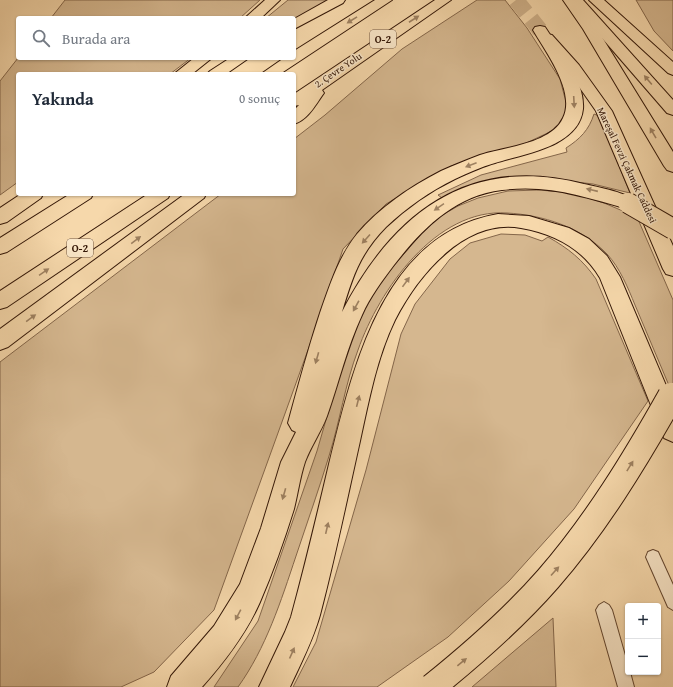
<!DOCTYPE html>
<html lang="tr">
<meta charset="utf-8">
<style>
body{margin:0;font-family:"Gentium Book Plus",serif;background:#f6f6f7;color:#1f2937}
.controls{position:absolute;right:12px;bottom:12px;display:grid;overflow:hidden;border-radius:4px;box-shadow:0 1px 3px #0004}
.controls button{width:36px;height:36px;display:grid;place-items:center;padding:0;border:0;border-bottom:1px solid #e0e1e3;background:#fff;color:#1f2937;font:20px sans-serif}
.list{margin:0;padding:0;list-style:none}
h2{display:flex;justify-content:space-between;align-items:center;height:52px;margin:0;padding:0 16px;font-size:17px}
h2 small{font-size:13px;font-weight:400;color:#747a83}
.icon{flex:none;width:22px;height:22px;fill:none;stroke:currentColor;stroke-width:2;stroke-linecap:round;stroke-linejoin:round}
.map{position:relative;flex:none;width:673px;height:687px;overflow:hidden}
.search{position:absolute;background:#fff;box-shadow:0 1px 3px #0004;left:16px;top:16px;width:280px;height:44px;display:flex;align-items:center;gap:10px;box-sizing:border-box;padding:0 14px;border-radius:4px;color:#747a83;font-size:15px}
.panel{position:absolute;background:#fff;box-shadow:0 1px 3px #0004;left:16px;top:72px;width:280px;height:124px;border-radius:4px}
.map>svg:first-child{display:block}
.green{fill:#d5b78f;stroke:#84664a}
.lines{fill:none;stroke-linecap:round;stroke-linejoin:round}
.trunk-tunnel{stroke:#cfb18a;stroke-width:16;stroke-dasharray:16 8;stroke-linecap:butt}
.service-casing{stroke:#64462f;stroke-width:2}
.primary-casing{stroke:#331606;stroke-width:2}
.motorway-casing{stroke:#331606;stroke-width:2}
.service{fill:#f9e6c8;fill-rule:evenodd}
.primary{fill:#f6d8ab;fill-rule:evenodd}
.motorway{fill:#f6d8ab;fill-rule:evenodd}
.motorway-bridge-far1-casing{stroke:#331606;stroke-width:22;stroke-linecap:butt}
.motorway-bridge-casing{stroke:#331606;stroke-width:28;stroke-linecap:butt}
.motorway-bridge-far1{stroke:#f6d8ab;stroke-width:20}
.motorway-bridge{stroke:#f6d8ab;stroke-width:26}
.oneway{fill:#9e8161}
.labels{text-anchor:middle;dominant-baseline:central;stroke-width:3;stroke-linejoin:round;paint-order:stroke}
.far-street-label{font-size:10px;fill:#331606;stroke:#f9e6c8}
.shield{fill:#f9e6c8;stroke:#6e5440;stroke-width:1}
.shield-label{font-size:11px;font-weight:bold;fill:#331606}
</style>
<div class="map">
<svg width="673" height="687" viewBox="0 0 673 687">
<rect width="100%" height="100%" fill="#f6d8ab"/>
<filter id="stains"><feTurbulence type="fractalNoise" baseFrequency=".005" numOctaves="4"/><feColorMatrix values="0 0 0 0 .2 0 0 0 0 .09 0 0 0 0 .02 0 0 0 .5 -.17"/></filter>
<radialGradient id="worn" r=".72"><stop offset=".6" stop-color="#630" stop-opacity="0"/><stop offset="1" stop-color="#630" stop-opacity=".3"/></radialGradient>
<g class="green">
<polygon points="65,0 260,0 240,18 51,18"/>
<polygon points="288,0 330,0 294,22 294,18 266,18"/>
<polygon points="477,0 505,0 527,28 560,79 567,106 564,118 556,129 522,145 451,166 386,204 343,249 317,325 214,610 154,672 121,687 0,687 0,362 221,194 294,194 294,139 325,115 402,49"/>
<polygon points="636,0 673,0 673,51 654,31"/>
<polygon points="18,58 191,58 170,74 18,74 18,182 0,195 0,81"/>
<path d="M594,114L599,116L630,193L593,184L533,177L474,185L442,198L438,195L481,175L567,152L566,148C580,139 589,130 594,114Z"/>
<path d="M539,190L573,193L604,203L637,217L673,300V395C660,365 648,335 635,305C628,288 620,268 607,254C581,227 543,215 507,213C436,208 379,290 358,350C345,384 340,421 329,456C319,489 307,523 296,556C281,601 266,648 238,687H214L258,621L317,451L347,347L361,314L380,282L421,234L439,217L458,206L478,198L508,191Z"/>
<path d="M501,234L525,235L542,241L548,237C568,248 583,260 596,279L648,401L574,509L509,581L448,637L377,687H293L316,642L366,470L401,334L415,304L450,259L470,243Z"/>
<polygon points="553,618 556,687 472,687"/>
</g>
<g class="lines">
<polyline class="trunk-tunnel" points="516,0 540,30"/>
<defs>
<g id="service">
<polygon points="653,550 658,552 673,585 673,610 668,607 646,557 648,552"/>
<polygon points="604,602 609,605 612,610 628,666 628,672 630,672 634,687 618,687 596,610 599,605"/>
</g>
<g id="primary">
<polygon points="563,0 577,0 597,29 673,152 673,172 667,170 664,166 583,29"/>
<polygon points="547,34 552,35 579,65 612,111 673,246 673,276 666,274 663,269 596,111 568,71 540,38 542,35"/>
</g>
<g id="motorway">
<polygon points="265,0 280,0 261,18 245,18"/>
<polygon points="328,0 345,0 343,3 294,29 294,19"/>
<polygon points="375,0 392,0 280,74 261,74 284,58 294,58 294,51"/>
<path d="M435,0H451L322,90L324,93C316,104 308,120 294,124V110L299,105L294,106V94Z"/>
<polygon points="569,0 583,0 673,100 673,115 667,113"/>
<polygon points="589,0 604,0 673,62 673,75 668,73"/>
<path d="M540,26L545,27L547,30C561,52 585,81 583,109C579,147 523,154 495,163C481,167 468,173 455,179C430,191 406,208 386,227C360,253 352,278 342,312C393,213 469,154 584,184C597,187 631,193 637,203L635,207L628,209C584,197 549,184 502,190C454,196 422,229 394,265C382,281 370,297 362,315C347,347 339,382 327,416C321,432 311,446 305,462C300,477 298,493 294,509C284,541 273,572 260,602C246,634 225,661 202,687H167L171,676L214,626L240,584L261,528L281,462L296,432L292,430L288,423C298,386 308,349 320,313C330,285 338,258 357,234C380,207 410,187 441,171C454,165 467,160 480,155C504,147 551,144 563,118C576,92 546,52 533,30L535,27Z"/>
<polygon points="194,58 212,58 192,74 174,74"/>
<polygon points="230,58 249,58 226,74 207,74 210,71"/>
<polygon points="21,194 43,194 41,198 7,222 0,224 0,208"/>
<polygon points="70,194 93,194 91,198 7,252 0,254 0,238"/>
<polygon points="148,194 170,194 168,198 7,307 0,309 0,291"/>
<polygon points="185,194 206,194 204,198 8,347 0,350 0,329"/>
<path d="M498,214L529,216L569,228L589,239L607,256L620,277L673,402V442L664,438L600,278C583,249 555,234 521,228C465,218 418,275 395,320C377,357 369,400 360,441C347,499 335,558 320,615C313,640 301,663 290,687H259L285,632L291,617C305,566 317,515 329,464C353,368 382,234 498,214Z"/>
</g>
</defs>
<use href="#service" class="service-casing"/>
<use href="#primary" class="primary-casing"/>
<use href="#motorway" class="motorway-casing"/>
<use href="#service" class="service"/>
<use href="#primary" class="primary"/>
<use href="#motorway" class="motorway"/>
<defs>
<g id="motorway-bridge-far1">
<polyline points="628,203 673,229"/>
<polyline points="671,397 673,393"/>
</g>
<path id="motorway-bridge" d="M432,687C473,654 513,619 548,579C596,524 635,460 671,396"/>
</defs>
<use href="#motorway-bridge-far1" class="motorway-bridge-far1-casing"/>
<use href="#motorway-bridge" class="motorway-bridge-casing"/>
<use href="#motorway-bridge-far1" class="motorway-bridge-far1"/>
<use href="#motorway-bridge" class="motorway-bridge"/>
</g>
<defs><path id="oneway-solid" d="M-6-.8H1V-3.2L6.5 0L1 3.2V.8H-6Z"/></defs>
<g class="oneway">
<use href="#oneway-solid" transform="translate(414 19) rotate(-33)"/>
<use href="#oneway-solid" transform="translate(352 20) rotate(148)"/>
<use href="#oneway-solid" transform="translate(648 80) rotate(-130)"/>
<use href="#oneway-solid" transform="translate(574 102) rotate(87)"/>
<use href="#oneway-solid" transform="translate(653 133) rotate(-120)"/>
<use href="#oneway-solid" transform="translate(471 165) rotate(159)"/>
<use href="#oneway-solid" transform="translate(592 190) rotate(-167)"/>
<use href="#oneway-solid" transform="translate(439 207) rotate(146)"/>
<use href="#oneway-solid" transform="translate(366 239) rotate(132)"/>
<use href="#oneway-solid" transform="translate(136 240) rotate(-37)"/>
<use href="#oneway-solid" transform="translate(44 272) rotate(-34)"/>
<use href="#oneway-solid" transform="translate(406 282) rotate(-54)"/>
<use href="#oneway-solid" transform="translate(356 306) rotate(119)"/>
<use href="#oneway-solid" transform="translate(31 318) rotate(-36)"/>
<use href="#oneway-solid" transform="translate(317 358) rotate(106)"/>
<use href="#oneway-solid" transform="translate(358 401) rotate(-76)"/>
<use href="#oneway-solid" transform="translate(630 466) rotate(-58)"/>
<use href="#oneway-solid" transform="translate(284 494) rotate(106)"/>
<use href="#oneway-solid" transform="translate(327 528) rotate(-77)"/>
<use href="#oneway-solid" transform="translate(555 571) rotate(-48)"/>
<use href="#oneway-solid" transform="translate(238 615) rotate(118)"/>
<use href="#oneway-solid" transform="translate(292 653) rotate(-66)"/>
<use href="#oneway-solid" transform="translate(462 662) rotate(-39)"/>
</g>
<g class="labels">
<g class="far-street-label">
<text transform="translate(338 70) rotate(-34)">2. Çevre Yolu</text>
<text transform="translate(627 165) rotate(65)">Mareşal Fevzi Çakmak Caddesi</text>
</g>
<g class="shield">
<rect x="370" y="30" width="26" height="18" rx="3"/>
<rect x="67" y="239" width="26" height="18" rx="3"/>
</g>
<g class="shield-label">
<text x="383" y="39">O-2</text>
<text x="80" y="248">O-2</text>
</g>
</g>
<rect width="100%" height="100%" filter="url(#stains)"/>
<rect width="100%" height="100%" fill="url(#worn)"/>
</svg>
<div class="controls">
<button>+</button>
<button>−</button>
</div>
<div class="search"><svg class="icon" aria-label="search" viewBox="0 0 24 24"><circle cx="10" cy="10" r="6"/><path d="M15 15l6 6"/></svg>Burada ara</div>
<section class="panel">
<h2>Yakında<small>0 sonuç</small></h2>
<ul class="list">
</ul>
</section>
</div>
